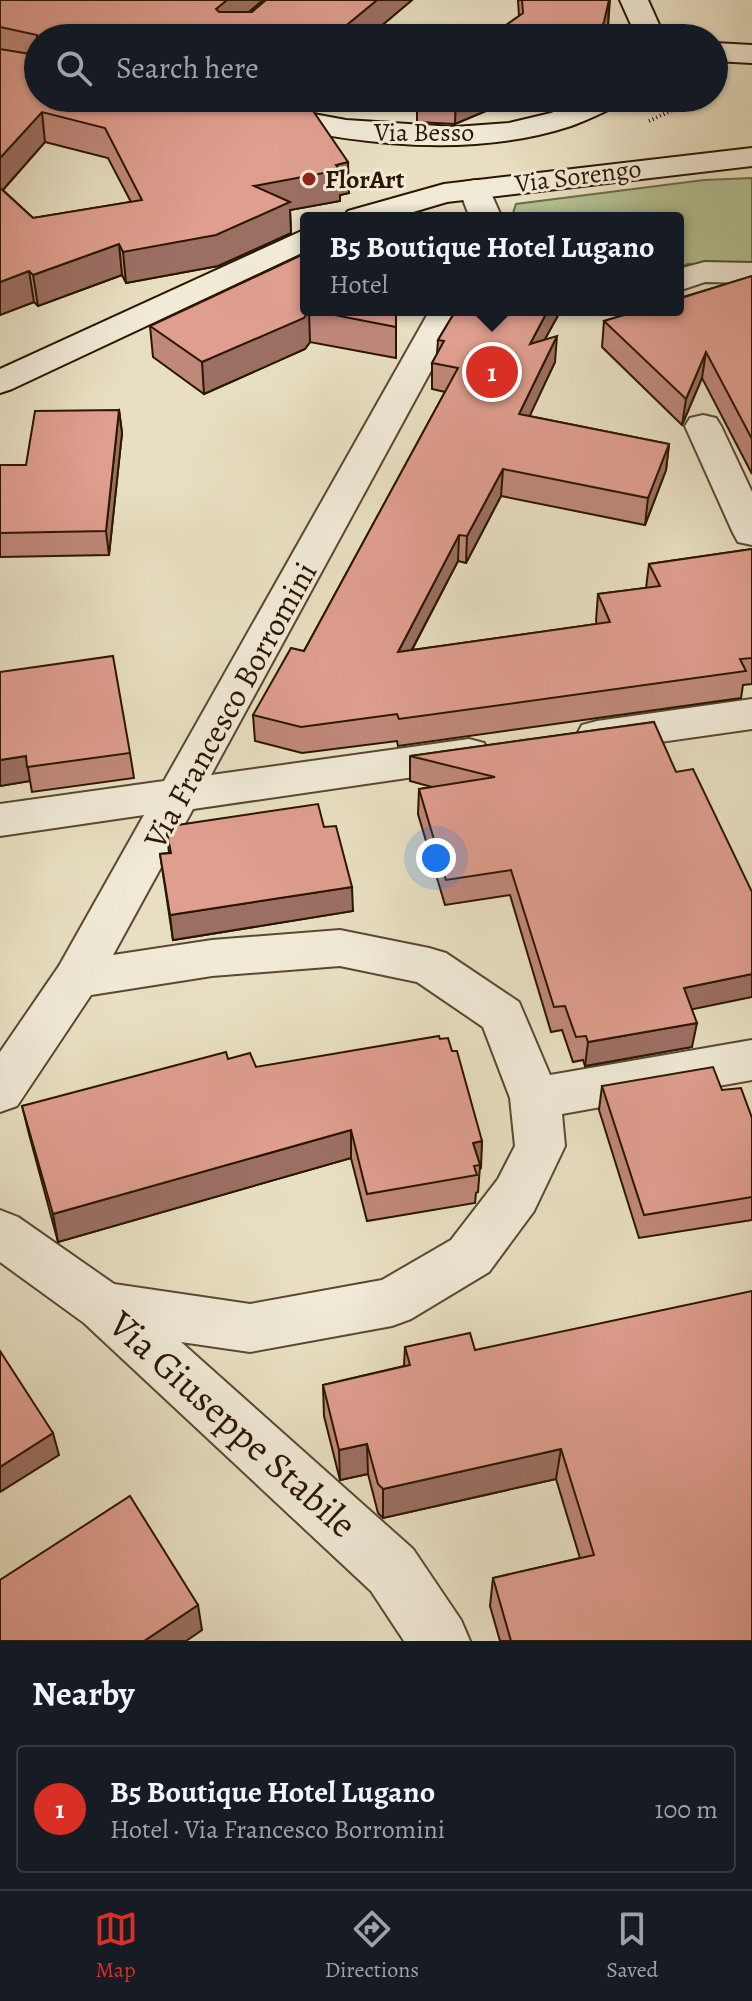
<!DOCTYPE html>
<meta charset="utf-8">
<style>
body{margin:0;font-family:Alegreya,serif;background:#20242c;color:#f1f3f6}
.you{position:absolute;left:436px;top:858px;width:28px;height:28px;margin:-20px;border:6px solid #fff;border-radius:50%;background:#1a73e8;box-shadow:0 0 0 12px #1a73e833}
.badge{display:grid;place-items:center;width:52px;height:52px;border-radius:50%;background:#d93025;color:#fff;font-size:26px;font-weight:700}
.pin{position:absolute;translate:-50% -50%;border:4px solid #fff;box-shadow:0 2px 8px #0006}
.popup{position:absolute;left:300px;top:212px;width:384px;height:104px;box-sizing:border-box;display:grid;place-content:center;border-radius:8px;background:#171b24;filter:drop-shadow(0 2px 6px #0005);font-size:26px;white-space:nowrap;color:#9ea1a6}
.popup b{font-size:30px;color:#f1f3f6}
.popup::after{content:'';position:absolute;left:50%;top:100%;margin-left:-16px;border:16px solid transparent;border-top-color:#171b24}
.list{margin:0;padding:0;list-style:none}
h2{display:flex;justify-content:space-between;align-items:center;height:104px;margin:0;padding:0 32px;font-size:34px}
h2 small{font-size:26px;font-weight:400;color:#9ea1a6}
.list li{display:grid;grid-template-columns:52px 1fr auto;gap:24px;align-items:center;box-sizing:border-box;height:128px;margin:0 16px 16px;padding:0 16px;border:2px solid #363941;border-radius:8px}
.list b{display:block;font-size:30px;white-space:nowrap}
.list p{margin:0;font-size:26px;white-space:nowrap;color:#9ea1a6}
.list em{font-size:26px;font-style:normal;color:#9ea1a6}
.icon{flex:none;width:44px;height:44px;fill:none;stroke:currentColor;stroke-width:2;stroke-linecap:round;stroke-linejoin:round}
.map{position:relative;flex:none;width:752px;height:1641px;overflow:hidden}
.search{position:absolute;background:#171b24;box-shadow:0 2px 6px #0004;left:24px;right:24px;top:24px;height:88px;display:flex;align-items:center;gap:20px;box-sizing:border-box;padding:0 28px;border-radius:44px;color:#9ea1a6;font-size:30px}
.sheet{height:248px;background:#171b24}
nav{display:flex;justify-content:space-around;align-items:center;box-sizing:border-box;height:112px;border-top:2px solid #363941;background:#171b24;font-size:22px;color:#9ea1a6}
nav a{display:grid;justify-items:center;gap:4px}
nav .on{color:#d93025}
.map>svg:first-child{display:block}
.green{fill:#b4c294;stroke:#706c4a;stroke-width:2}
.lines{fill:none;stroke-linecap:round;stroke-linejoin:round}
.minor-casing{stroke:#5a4830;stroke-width:4}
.secondary-casing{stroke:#2b1600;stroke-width:4}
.path{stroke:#2b1600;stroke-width:4;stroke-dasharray:1 3;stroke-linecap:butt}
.minor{fill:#f0ead7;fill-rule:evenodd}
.secondary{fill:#f0ead7;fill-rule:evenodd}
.wall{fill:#c0887b;stroke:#2b1600;stroke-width:2;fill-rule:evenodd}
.shaded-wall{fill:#9c6f64;stroke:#2b1600;stroke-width:2}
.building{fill:#df9e8f;stroke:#2b1600;stroke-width:2}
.poi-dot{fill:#8f2418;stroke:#f0ead7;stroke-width:3}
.labels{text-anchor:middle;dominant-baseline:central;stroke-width:6;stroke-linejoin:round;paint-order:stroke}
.far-street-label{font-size:26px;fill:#2b1600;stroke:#f0ead7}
.far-poi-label{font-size:26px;font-weight:bold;fill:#2b1600;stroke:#f0ead7;text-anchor:start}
.street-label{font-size:32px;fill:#2b1600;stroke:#f0ead7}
.near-street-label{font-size:38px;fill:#2b1600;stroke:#f0ead7}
</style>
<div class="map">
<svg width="752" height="1641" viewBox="0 0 752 1641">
<rect width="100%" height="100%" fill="#e8dfc2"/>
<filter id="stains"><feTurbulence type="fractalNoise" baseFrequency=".0025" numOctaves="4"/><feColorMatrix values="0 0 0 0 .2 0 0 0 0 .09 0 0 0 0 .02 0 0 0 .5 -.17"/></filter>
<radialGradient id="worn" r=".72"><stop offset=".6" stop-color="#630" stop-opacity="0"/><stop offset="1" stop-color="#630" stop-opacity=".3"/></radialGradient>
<polygon class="green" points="752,178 752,266 687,264 678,270 678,218 512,216 516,204 704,180"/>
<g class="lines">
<defs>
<g id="minor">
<polygon points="475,180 486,182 502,218 470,218 459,189 464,182"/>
<polygon points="705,262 752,263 752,283 705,282 678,291 678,269"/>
<polygon points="430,310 464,310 211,775 469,739 484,743 490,754 484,765 469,769 193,809 113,955 212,940 340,930 429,948 446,953 519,1002 550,1075 752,1040 752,1080 562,1114 565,1146 534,1211 489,1272 411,1319 392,1326 250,1352 181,1342 413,1549 461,1620 470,1641 404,1641 371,1591 84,1323 0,1262 0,1210 18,1217 114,1284 250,1304 382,1280 451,1240 498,1179 515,1146 510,1098 483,1027 417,982 340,966 212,976 91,995 17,1106 0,1112 0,1052 59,966 144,815 0,836 0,804 164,781"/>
<polygon points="703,415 716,418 721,426 752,492 752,545 738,542 733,533 685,426 690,418"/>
<polygon points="752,699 752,729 597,751 582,747 576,736 582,725 597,721"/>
</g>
<g id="secondary">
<polygon points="620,0 648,0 665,38 637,38"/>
<polygon points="714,43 752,45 752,63 714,61"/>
<path d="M171,98H227L346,120L455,127L509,123L551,113L586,98H626L621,104C605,111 588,120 571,126C445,167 311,134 186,107L176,104Z"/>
<polygon points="752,148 752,166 447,202 393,218 343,218 348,211 444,184"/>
<polygon points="306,229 306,251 12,389 0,393 0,369"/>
</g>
</defs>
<use href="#minor" class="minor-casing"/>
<use href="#secondary" class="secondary-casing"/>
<polyline class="path" points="649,121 699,98"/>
<use href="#minor" class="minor"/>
<use href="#secondary" class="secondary"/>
</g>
<g class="wall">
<path d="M0,0H263L249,12H252L266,0H412L367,38H38V98H290V102L349,193L340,195V201L290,210L291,233L218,266L126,283L122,275L38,306L34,302L0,315ZM45,142L108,158L131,202L33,218L3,190Z"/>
<polygon points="518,0 610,0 608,26 605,38 488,38 519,16"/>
<polygon points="417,98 517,98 455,124 417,122"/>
<polygon points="306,253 396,310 396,358 310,342 305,349 204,394 153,357 150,326"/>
<polygon points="752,276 752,474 702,378 682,425 602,347 604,321"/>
<polygon points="456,310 561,310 545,339 555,362 529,416 669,444 666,470 645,525 501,496 466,563 458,561 412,650 597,624 596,621 598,594 646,588 649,564 752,549 752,684 743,685 741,698 398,746 397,741 302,753 255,741 253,715 304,651 445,392 432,389 432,363 437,354 438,340"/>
<polygon points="119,410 122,433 109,555 0,557 0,465 26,465"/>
<polygon points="0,672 130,753 134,778 32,792 30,781 0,786"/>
<polygon points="654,722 692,1010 692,1047 585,1066 583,1060 573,1062 562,1030 551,1032 510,895 445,905 418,814 419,789 432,787 410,781 410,756"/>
<polygon points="324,827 353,911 173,940 160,854 169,853 167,833"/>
<polygon points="228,1059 482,1141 478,1192 476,1193 475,1203 367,1221 351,1158 58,1242 29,1134 22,1106"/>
<polygon points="602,1086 722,1090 752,1118 752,1220 639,1238 599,1110"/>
<polygon points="405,1347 475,1350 752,1641 500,1641 490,1606 493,1578 580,1558 556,1479 383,1518 378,1513 368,1474 340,1480 324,1416 323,1385 404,1366"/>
</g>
<g class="shaded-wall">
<polygon points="227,0 263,0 218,38 216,9"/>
<polygon points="377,0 412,0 367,38 331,38"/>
<polygon points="609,0 608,26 605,38 595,38"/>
<polygon points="456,98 517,98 455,124"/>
<polygon points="42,112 45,142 0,193 0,158"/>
<polygon points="348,162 349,193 340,195 340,201 290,210 291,233 218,266 126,283 123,252 254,186"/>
<polygon points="119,244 122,275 38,306 33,275"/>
<polygon points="29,271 34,302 0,315 0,282"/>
<polygon points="309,310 310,342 305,349 204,394 202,362"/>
<polygon points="548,310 561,310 528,370 530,344"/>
<polygon points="557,336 555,362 518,441 519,414"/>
<polygon points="706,352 702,378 682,425 686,399"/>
<polygon points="119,410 122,433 109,555 106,531"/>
<polygon points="669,444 666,470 645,525 648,498"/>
<polygon points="503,469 501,496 466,563 467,536"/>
<polygon points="459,535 458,561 397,678 398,652"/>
<polygon points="26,756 30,781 0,786 0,760"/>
<polygon points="352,887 353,911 173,940 170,915"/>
<polygon points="752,974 752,997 679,1012 684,988"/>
<polygon points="697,1023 692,1047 585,1066 588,1042"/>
<polygon points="351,1130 351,1158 58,1242 53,1214"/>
<polygon points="482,1141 481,1168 480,1169 480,1165 473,1143"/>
<polygon points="53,1433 59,1455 0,1492 0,1467"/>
<polygon points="367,1444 368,1474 340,1480 339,1450"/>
<polygon points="561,1449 556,1479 383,1518 383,1489"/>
<polygon points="198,1605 202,1630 186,1641 144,1641"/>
</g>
<g class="building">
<polygon points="0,0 227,0 216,9 219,12 252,12 266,0 377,0 331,38 38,38 38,98 273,98 309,105 348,162 336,165 340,170 254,186 290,202 216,235 123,252 119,244 33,275 29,271 0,282 0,188 33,218 142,200 105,128 42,112 0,158 0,49 36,55 37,35 0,27"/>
<polygon points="522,0 609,0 604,22 595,38 579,38 567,35 564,38 488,38 523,13"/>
<polygon points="306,253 306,310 396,310 396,327 309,310 304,318 202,362 150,326"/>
<polygon points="752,276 752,439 706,352 686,399 604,321 641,310 678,310 678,299"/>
<polygon points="456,310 548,310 530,344 557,336 519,414 669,444 648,498 503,469 467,536 459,535 398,652 610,622 598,594 660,586 649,564 752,549 752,658 740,659 746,671 399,719 397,714 301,727 253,715 291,648 304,651 458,368 432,363 444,341 438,340"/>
<polygon points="119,410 106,531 0,533 0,465 26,465 35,411"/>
<polygon points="113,656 130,753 27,767 26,756 0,760 0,672"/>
<polygon points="654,722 676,772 693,769 752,892 752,974 684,988 697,1023 588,1042 586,1036 576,1037 565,1006 554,1007 511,870 446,880 419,789 495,777 410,756"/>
<polygon points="318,804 324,827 336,826 352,887 170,915 160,854 171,853 167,833 171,826"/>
<polygon points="439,1036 440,1039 448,1038 452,1051 457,1051 482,1141 473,1143 480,1165 474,1166 477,1175 367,1194 351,1130 53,1214 22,1106 226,1052 228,1059 250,1053 256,1067"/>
<polygon points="713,1067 722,1090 741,1088 752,1118 752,1197 644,1215 602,1086"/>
<polygon points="752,1291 752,1641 511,1641 493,1578 594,1555 561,1449 383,1489 378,1484 367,1444 339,1450 323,1385 410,1365 405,1347 470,1333 475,1350"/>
<polygon points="0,1351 53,1433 0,1467"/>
<polygon points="130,1496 198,1605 144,1641 0,1641 0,1580"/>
</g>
<circle class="poi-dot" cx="309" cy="179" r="8"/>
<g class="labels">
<g class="far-street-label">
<text x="424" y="132">Via Besso</text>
<text transform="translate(578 176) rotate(-7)">Via Sorengo</text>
</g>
<g class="far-poi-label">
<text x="325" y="179">FlorArt</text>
</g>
<g class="street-label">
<text transform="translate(230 705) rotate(-61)">Via Francesco Borromini</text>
</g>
<g class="near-street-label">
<text transform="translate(233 1424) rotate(42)">Via Giuseppe Stabile</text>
</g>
</g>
<rect width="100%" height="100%" filter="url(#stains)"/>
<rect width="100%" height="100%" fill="url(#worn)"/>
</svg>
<div class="you"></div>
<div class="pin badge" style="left:492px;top:372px">1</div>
<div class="popup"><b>B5 Boutique Hotel Lugano</b>Hotel</div>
<div class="search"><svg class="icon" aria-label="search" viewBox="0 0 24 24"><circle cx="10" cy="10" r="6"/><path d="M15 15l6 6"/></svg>Search here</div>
</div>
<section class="sheet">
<h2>Nearby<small></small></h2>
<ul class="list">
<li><span class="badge">1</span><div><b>B5 Boutique Hotel Lugano</b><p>Hotel · Via Francesco Borromini</p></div><em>100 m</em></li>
</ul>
</section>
<nav>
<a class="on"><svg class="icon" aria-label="map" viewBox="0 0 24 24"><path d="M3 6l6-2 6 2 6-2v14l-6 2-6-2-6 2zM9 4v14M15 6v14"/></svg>Map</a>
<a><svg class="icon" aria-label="directions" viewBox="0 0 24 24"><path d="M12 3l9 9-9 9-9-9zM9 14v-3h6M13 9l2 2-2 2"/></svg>Directions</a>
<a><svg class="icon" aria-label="saved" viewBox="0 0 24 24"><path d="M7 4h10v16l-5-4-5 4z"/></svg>Saved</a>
</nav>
